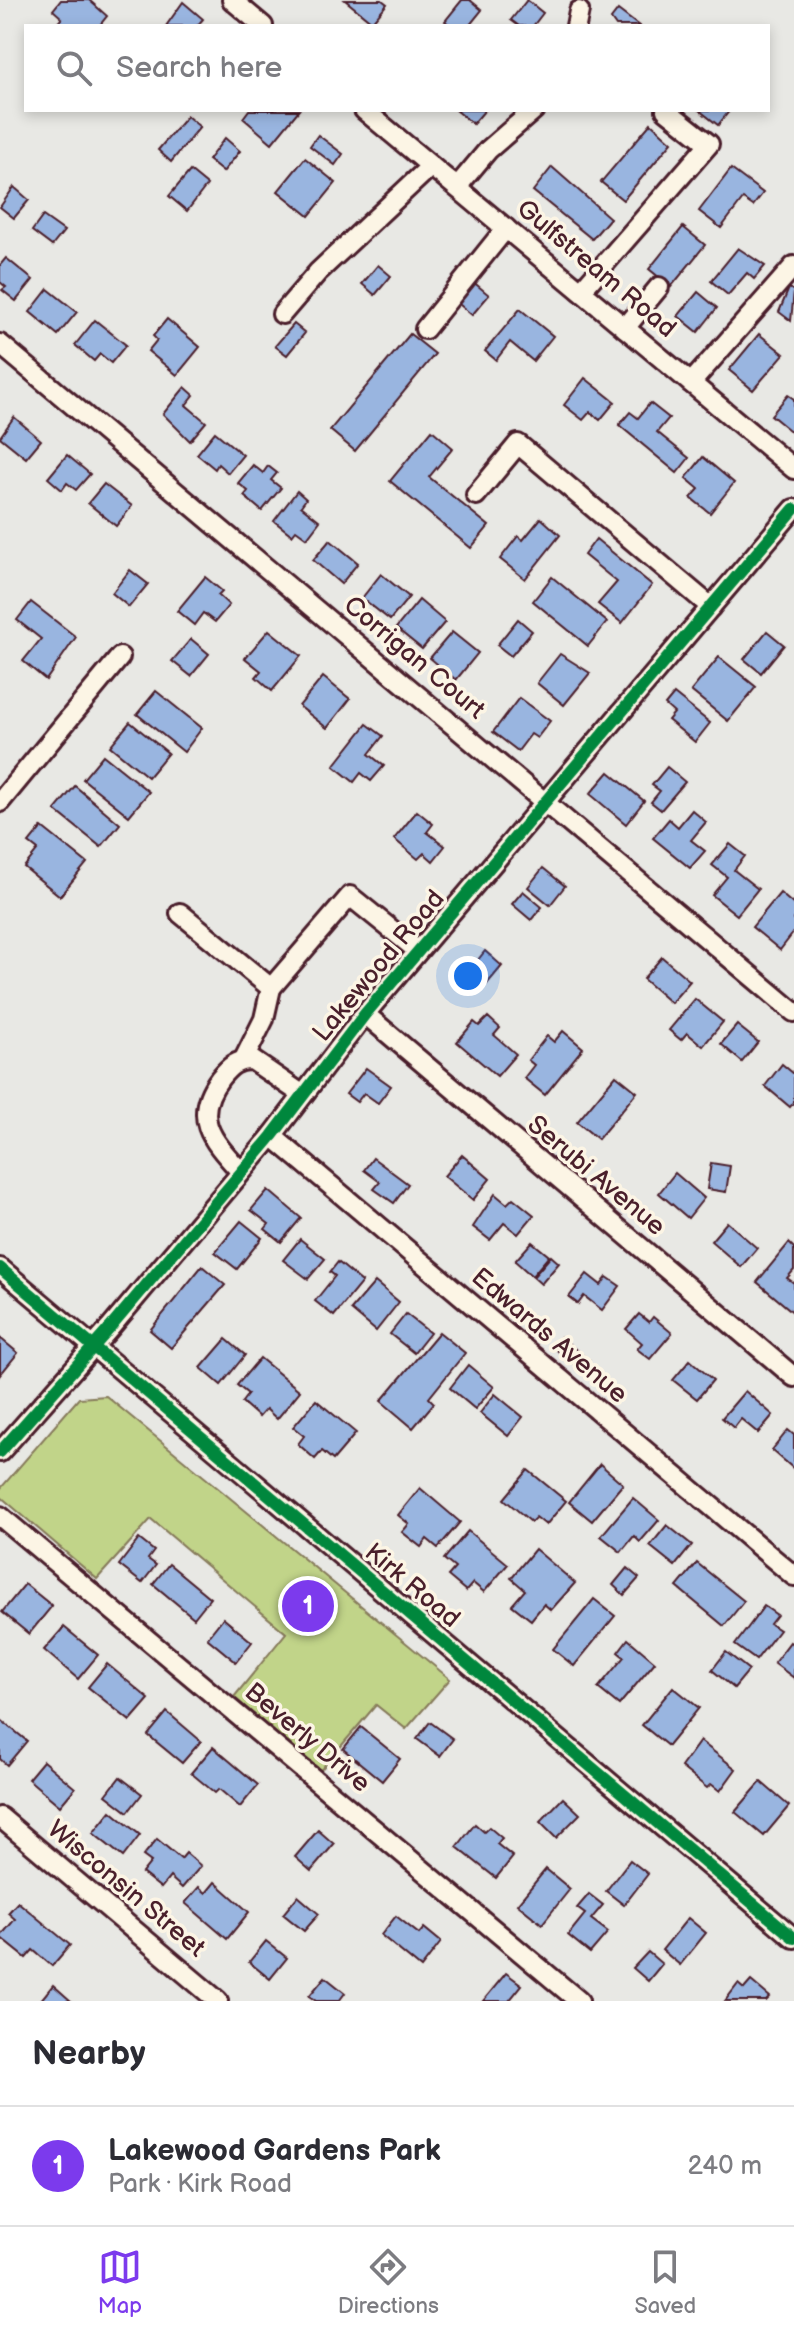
<!DOCTYPE html>
<meta charset="utf-8">
<style>
body{margin:0;font-family:"Balsamiq Sans",sans-serif;background:#f2f2f3;color:#2b2b33}
.you{position:absolute;left:468px;top:976px;width:28px;height:28px;margin:-20px;border:6px solid #fff;border-radius:50%;background:#1a73e8;box-shadow:0 0 0 12px #1a73e833}
.badge{display:grid;place-items:center;width:52px;height:52px;border-radius:50%;background:#7c3aed;color:#fff;font-size:26px;font-weight:700}
.pin{position:absolute;translate:-50% -50%;border:4px solid #fff;box-shadow:0 2px 8px #0006}
.list{margin:0;padding:0;list-style:none}
h2{display:flex;justify-content:space-between;align-items:center;height:104px;margin:0;padding:0 32px;font-size:34px}
h2 small{font-size:26px;font-weight:400;color:#7c7c81}
.list li{display:grid;grid-template-columns:52px 1fr auto;gap:24px;align-items:center;box-sizing:border-box;height:120px;padding:0 32px;border-top:2px solid #e1e1e2}
.list b{display:block;font-size:30px;white-space:nowrap}
.list p{margin:0;font-size:26px;white-space:nowrap;color:#7c7c81}
.list em{font-size:26px;font-style:normal;color:#7c7c81}
.icon{flex:none;width:44px;height:44px;fill:none;stroke:currentColor;stroke-width:2;stroke-linecap:round;stroke-linejoin:round}
.map{position:relative;flex:none;width:794px;height:2001px;overflow:hidden}
.search{position:absolute;background:#fff;box-shadow:0 4px 12px #0003;left:24px;right:24px;top:24px;height:88px;display:flex;align-items:center;gap:20px;box-sizing:border-box;padding:0 28px;border-radius:0px;color:#7c7c81;font-size:30px}
.sheet{height:224px;background:#fff}
nav{display:flex;justify-content:space-around;align-items:center;box-sizing:border-box;height:112px;border-top:2px solid #e1e1e2;background:#fff;font-size:22px;color:#7c7c81}
nav a{display:grid;justify-items:center;gap:4px}
nav .on{color:#7c3aed}
.map>svg:first-child{display:block}
.green{fill:#c1d489;stroke:#867a5a;stroke-width:2}
.building{fill:#99b5e0;stroke:#4a1f2b;stroke-width:2}
.lines{fill:none;stroke-linecap:round;stroke-linejoin:round}
.minor-casing{stroke:#4a1f2b;stroke-width:24}
.minor{stroke:#fcf5e5;stroke-width:18}
.cycleway-casing{stroke:#fcf5e5;stroke-width:17}
.cycleway{stroke:#00873e;stroke-width:12}
.labels{text-anchor:middle;dominant-baseline:central;stroke-width:7;stroke-linejoin:round;paint-order:stroke}
.street-label{font-size:26px;fill:#4a1f2b;stroke:#fcf5e5}
</style>
<div class="map">
<svg width="794" height="2001" viewBox="0 0 794 2001">
<rect width="100%" height="100%" fill="#e8e8e4"/>
<filter id="ink" filterUnits="userSpaceOnUse"><feTurbulence type="fractalNoise" baseFrequency=".0125" numOctaves="2"/><feDisplacementMap in="SourceGraphic" scale="16" xChannelSelector="R" yChannelSelector="G"/><feConvolveMatrix kernelMatrix="1 2 1 2 8 2 1 2 1" color-interpolation-filters="sRGB"/></filter>
<g filter="url(#ink)">
<polygon class="green" points="106,1396 450,1679 406,1729 376,1705 319,1772 234,1697 286,1633 151,1519 97,1579 0,1496 0,1489 79,1398"/>
<g class="building">
<polygon points="61,0 89,0 107,16 99,26 55,26 62,18 53,10"/>
<polygon points="345,0 382,0 387,4 372,22"/>
<polygon points="462,0 470,0 482,10 469,26 451,26 445,21"/>
<polygon points="527,0 543,13 533,26 519,26 511,20"/>
<polygon points="183,2 203,19 197,26 166,26"/>
<polygon points="618,10 639,26 616,26 611,19"/>
<polygon points="249,110 299,110 272,143 243,118"/>
<polygon points="456,110 485,110 473,124"/>
<polygon points="699,110 730,110 718,125"/>
<polygon points="187,116 200,127 171,162 158,150"/>
<polygon points="651,123 672,142 623,200 601,182"/>
<polygon points="318,135 343,154 335,165 310,146"/>
<polygon points="225,138 240,151 223,172 208,160"/>
<polygon points="305,158 336,183 309,216 278,191"/>
<polygon points="552,167 610,218 592,239 533,191"/>
<polygon points="731,169 763,193 753,206 743,199 721,228 699,211"/>
<polygon points="190,171 207,185 187,211 169,196"/>
<polygon points="14,187 29,200 14,218 0,207"/>
<polygon points="43,216 64,231 52,246 32,231"/>
<polygon points="683,227 705,245 671,287 649,269"/>
<polygon points="738,248 765,266 754,279 747,273 728,295 711,281"/>
<polygon points="6,258 33,280 16,301 2,290 6,287 0,282 0,265"/>
<polygon points="378,265 391,276 375,295 362,284"/>
<polygon points="471,280 489,295 472,315 454,300"/>
<polygon points="789,288 794,291 791,321 779,312"/>
<polygon points="48,289 77,312 58,335 30,312"/>
<polygon points="698,292 717,308 698,332 678,316"/>
<polygon points="520,309 553,336 533,361 510,342 496,360 485,351"/>
<polygon points="167,319 200,347 177,375 148,351 157,340 153,336"/>
<polygon points="95,320 126,345 111,363 100,354 94,361 75,345"/>
<polygon points="294,324 305,333 287,355 275,346"/>
<polygon points="410,334 435,354 355,451 330,430"/>
<polygon points="759,334 784,354 753,390 729,370"/>
<polygon points="585,378 615,402 600,420 590,412 583,420 564,405"/>
<polygon points="185,387 194,395 186,405 206,422 190,441 163,414"/>
<polygon points="788,395 794,399 794,434 771,415"/>
<polygon points="650,403 669,418 657,432 689,458 677,473 619,425 630,412 638,418"/>
<polygon points="14,417 41,440 26,458 0,437"/>
<polygon points="432,430 453,448 429,477 489,526 471,548 390,481"/>
<polygon points="215,432 243,455 228,473 218,464 215,469 197,454"/>
<polygon points="67,455 90,474 76,490 67,483 62,490 48,478"/>
<polygon points="703,457 734,483 710,513 691,498 699,489 686,478"/>
<polygon points="253,465 263,473 268,466 277,473 271,480 281,488 262,511 244,496 248,491 238,483"/>
<polygon points="104,484 132,506 116,526 88,503"/>
<polygon points="297,491 306,499 301,506 320,521 307,538 296,530 292,535 274,521"/>
<polygon points="541,518 560,535 525,579 500,559 518,536 523,540"/>
<polygon points="596,539 652,585 622,623 598,604 617,582 584,555"/>
<polygon points="330,540 358,563 341,584 313,560"/>
<polygon points="130,570 148,584 129,607 112,593"/>
<polygon points="381,574 409,597 390,620 362,598"/>
<polygon points="205,577 222,591 218,595 229,605 215,622 203,613 194,625 177,611"/>
<polygon points="552,577 607,622 588,646 533,601"/>
<polygon points="419,600 445,622 422,649 396,628"/>
<polygon points="31,602 76,637 46,680 23,661 41,639 17,620"/>
<polygon points="518,619 532,631 511,656 497,645"/>
<polygon points="269,630 301,656 272,691 256,677 261,671 245,658"/>
<polygon points="767,631 784,645 761,673 744,659"/>
<polygon points="452,632 478,653 456,680 430,658"/>
<polygon points="191,639 209,654 191,676 172,661"/>
<polygon points="560,654 590,673 564,705 537,683"/>
<polygon points="719,657 756,687 728,721 691,691"/>
<polygon points="323,677 350,699 327,728 299,706"/>
<polygon points="156,691 202,728 184,752 137,714"/>
<polygon points="674,694 710,723 695,742 668,720 674,713 665,705"/>
<polygon points="519,698 550,721 537,738 531,734 518,751 493,732"/>
<polygon points="130,722 168,753 148,777 110,746"/>
<polygon points="367,724 383,736 369,754 384,766 371,781 361,773 354,782 334,766"/>
<polygon points="103,755 149,792 129,816 83,779"/>
<polygon points="667,767 685,782 661,810 651,802 660,791 652,785"/>
<polygon points="609,772 644,801 626,824 590,794"/>
<polygon points="75,786 120,824 101,847 55,810"/>
<polygon points="692,810 706,822 691,840 705,851 690,868 653,838 669,819 678,827"/>
<polygon points="417,811 433,824 427,832 445,846 433,861 424,853 418,859 394,839"/>
<polygon points="42,827 87,863 60,896 24,867 38,850 29,843"/>
<polygon points="730,844 745,856 734,870 758,889 737,915 712,895 727,877 712,865"/>
<polygon points="543,868 565,886 550,905 528,887"/>
<polygon points="523,891 542,907 531,920 512,904"/>
<polygon points="780,893 794,905 794,932 780,950 752,927"/>
<polygon points="485,951 502,966 487,984 470,970"/>
<polygon points="662,957 690,981 671,1003 643,979"/>
<polygon points="695,999 723,1022 703,1046 687,1033 681,1040 669,1030"/>
<polygon points="488,1017 500,1028 494,1035 516,1054 497,1076 457,1042 474,1022 479,1026"/>
<polygon points="737,1025 758,1042 742,1062 721,1044"/>
<polygon points="563,1031 583,1048 545,1095 524,1078 534,1065 528,1060 547,1036 554,1042"/>
<polygon points="782,1064 794,1074 794,1102 790,1107 765,1086"/>
<polygon points="366,1068 391,1086 378,1103 364,1093 357,1102 346,1094"/>
<polygon points="616,1075 637,1092 598,1139 577,1122"/>
<polygon points="462,1155 490,1179 473,1200 444,1176"/>
<polygon points="373,1158 408,1184 394,1203 374,1189 380,1182 364,1170"/>
<polygon points="711,1163 730,1166 726,1192 707,1189"/>
<polygon points="675,1173 704,1198 688,1218 659,1193"/>
<polygon points="268,1190 301,1218 281,1242 265,1229 269,1224 251,1210"/>
<polygon points="495,1194 507,1204 513,1198 534,1215 518,1234 504,1223 490,1240 473,1227"/>
<polygon points="241,1221 262,1238 237,1269 215,1252"/>
<polygon points="727,1222 757,1248 741,1267 711,1241"/>
<polygon points="300,1239 325,1259 308,1279 283,1260"/>
<polygon points="532,1242 549,1256 532,1276 515,1261"/>
<polygon points="789,1243 794,1248 794,1270 787,1278 794,1283 794,1313 757,1282"/>
<polygon points="551,1256 559,1263 541,1284 533,1277"/>
<polygon points="338,1262 362,1282 334,1316 315,1301 335,1276 330,1272"/>
<polygon points="202,1266 225,1285 171,1348 150,1330"/>
<polygon points="587,1274 601,1285 607,1277 620,1286 602,1310 584,1296 578,1304 569,1297"/>
<polygon points="375,1282 399,1302 376,1331 351,1310"/>
<polygon points="406,1314 430,1333 414,1353 390,1334"/>
<polygon points="639,1314 649,1322 653,1317 672,1333 650,1359 637,1349 642,1343 626,1329"/>
<polygon points="439,1332 465,1353 429,1398 434,1403 413,1428 381,1401"/>
<polygon points="561,1337 589,1361 582,1370 553,1347"/>
<polygon points="0,1338 18,1353 0,1375"/>
<polygon points="226,1339 245,1355 221,1385 201,1368"/>
<polygon points="260,1358 300,1391 277,1419 266,1409 259,1417 242,1402 248,1394 237,1385"/>
<polygon points="690,1360 713,1380 697,1399 673,1380"/>
<polygon points="468,1365 494,1387 475,1409 450,1388"/>
<polygon points="745,1391 773,1415 758,1433 741,1419 734,1428 722,1418"/>
<polygon points="495,1394 523,1417 508,1436 480,1413"/>
<polygon points="316,1400 356,1433 333,1460 322,1451 315,1459 298,1444 304,1436 293,1427"/>
<polygon points="788,1430 794,1435 794,1469 772,1450"/>
<polygon points="600,1464 623,1484 592,1521 569,1502"/>
<polygon points="528,1470 566,1501 546,1525 536,1517 531,1522 504,1499"/>
<polygon points="420,1488 460,1522 438,1548 427,1539 421,1547 402,1532 409,1524 398,1515"/>
<polygon points="633,1498 659,1520 640,1542 634,1536 621,1552 601,1536"/>
<polygon points="667,1525 692,1545 675,1566 650,1546"/>
<polygon points="468,1531 508,1564 484,1592 473,1583 466,1591 448,1576 455,1568 444,1559"/>
<polygon points="139,1539 154,1551 148,1559 156,1565 142,1583 119,1565"/>
<polygon points="535,1549 575,1583 551,1610 544,1604 531,1620 512,1605 525,1590 511,1578"/>
<polygon points="697,1563 744,1601 724,1626 677,1587"/>
<polygon points="169,1564 210,1598 194,1618 153,1584"/>
<polygon points="627,1568 639,1578 624,1595 613,1585"/>
<polygon points="25,1584 52,1606 29,1634 2,1612"/>
<polygon points="594,1599 615,1616 574,1666 553,1649"/>
<polygon points="764,1606 777,1615 770,1624 779,1630 756,1660 735,1645"/>
<polygon points="223,1618 252,1642 236,1662 207,1638"/>
<polygon points="64,1627 98,1655 78,1679 44,1650"/>
<polygon points="628,1639 655,1662 619,1705 598,1688 624,1657 618,1652"/>
<polygon points="790,1642 794,1645 794,1678 774,1663"/>
<polygon points="726,1652 749,1670 734,1688 712,1670"/>
<polygon points="107,1664 149,1699 130,1721 88,1687"/>
<polygon points="673,1687 699,1708 668,1746 642,1725"/>
<polygon points="167,1712 201,1741 182,1763 148,1735"/>
<polygon points="0,1719 27,1741 7,1765 0,1759"/>
<polygon points="430,1722 453,1739 440,1756 417,1739"/>
<polygon points="361,1727 400,1759 382,1781 343,1749"/>
<polygon points="700,1741 736,1769 720,1791 711,1784 707,1788 681,1767"/>
<polygon points="213,1747 258,1785 240,1807 219,1789 215,1793 191,1773"/>
<polygon points="43,1761 75,1788 60,1806 28,1779"/>
<polygon points="120,1777 142,1794 128,1812 106,1795"/>
<polygon points="761,1782 789,1806 764,1836 735,1812"/>
<polygon points="563,1798 580,1814 556,1838 540,1822"/>
<polygon points="111,1811 140,1835 123,1857 93,1833"/>
<polygon points="475,1824 484,1832 489,1827 502,1838 497,1844 513,1857 496,1878 457,1847"/>
<polygon points="318,1830 334,1844 311,1871 295,1857"/>
<polygon points="157,1839 181,1859 186,1853 201,1866 182,1888 170,1877 161,1888 142,1873 151,1862 143,1856"/>
<polygon points="630,1860 648,1874 624,1905 606,1891"/>
<polygon points="546,1869 570,1889 542,1924 517,1904"/>
<polygon points="215,1882 249,1912 227,1939 185,1903 199,1887 206,1893"/>
<polygon points="589,1894 603,1905 591,1919 608,1932 590,1953 568,1935 585,1914 577,1908"/>
<polygon points="298,1896 319,1914 304,1931 283,1914"/>
<polygon points="18,1902 70,1945 52,1966 33,1950 26,1958 0,1937 15,1919 8,1913"/>
<polygon points="396,1916 419,1934 424,1928 441,1942 421,1968 381,1935"/>
<polygon points="688,1918 706,1933 680,1965 662,1950"/>
<polygon points="266,1941 287,1958 270,1979 249,1962"/>
<polygon points="648,1952 662,1964 648,1981 633,1968"/>
<polygon points="506,1973 522,1985 509,2001 483,2001"/>
<polygon points="325,1977 345,1993 339,2001 316,2001 309,1996"/>
<polygon points="751,1981 770,1997 766,2001 725,2001 738,1984 744,1989"/>
<polygon points="53,1985 71,2001 40,2001"/>
</g>
<g class="lines">
<defs>
<g id="minor">
<polyline points="232,0 263,26"/>
<polyline points="576,26 579,11"/>
<polyline points="364,110 794,469"/>
<polyline points="457,187 488,150 534,110"/>
<polyline points="581,291 709,144 666,110"/>
<polyline points="282,314 318,272 431,166"/>
<polyline points="625,328 659,287"/>
<polyline points="425,329 506,228"/>
<polyline points="0,344 794,1012"/>
<polyline points="691,383 794,266"/>
<polyline points="476,495 518,444 711,607"/>
<polyline points="0,802 120,657"/>
<polyline points="180,913 271,988 350,896 418,951"/>
<polyline points="365,1014 794,1377"/>
<polyline points="244,1059 264,1019 271,988"/>
<polyline points="272,1136 794,1576"/>
<path d="M241,1172C213,1141 190,1118 220,1078C229,1067 237,1059 252,1060L303,1095"/>
<polyline points="0,1268 794,1938"/>
<polyline points="0,1452 110,1328 272,1136 365,1014 794,509"/>
<polyline points="0,1516 579,2001"/>
<polyline points="0,1817 218,2001"/>
</g>
</defs>
<use href="#minor" class="minor-casing"/>
<use href="#minor" class="minor"/>
<defs>
<g id="cycleway">
<polyline points="0,1268 794,1938"/>
<polyline points="0,1452 110,1328 272,1136 365,1014 794,509"/>
</g>
</defs>
<use href="#cycleway" class="cycleway-casing"/>
<use href="#cycleway" class="cycleway"/>
</g>
</g>
<g class="labels">
<g class="street-label">
<text transform="translate(596 269) rotate(40)">Gulfstream Road</text>
<text transform="translate(414 658) rotate(40)">Corrigan Court</text>
<text transform="translate(379 966) rotate(-50)">Lakewood Road</text>
<text transform="translate(596 1176) rotate(40)">Serubi Avenue</text>
<text transform="translate(549 1336) rotate(40)">Edwards Avenue</text>
<text transform="translate(412 1586) rotate(40)">Kirk Road</text>
<text transform="translate(307 1738) rotate(40)">Beverly Drive</text>
<text transform="translate(126 1889) rotate(40)">Wisconsin Street</text>
</g>
</g>
</svg>
<div class="you"></div>
<div class="pin badge" style="left:308px;top:1606px">1</div>
<div class="search"><svg class="icon" aria-label="search" viewBox="0 0 24 24"><circle cx="10" cy="10" r="6"/><path d="M15 15l6 6"/></svg>Search here</div>
</div>
<section class="sheet">
<h2>Nearby<small></small></h2>
<ul class="list">
<li><span class="badge">1</span><div><b>Lakewood Gardens Park</b><p>Park · Kirk Road</p></div><em>240 m</em></li>
</ul>
</section>
<nav>
<a class="on"><svg class="icon" aria-label="map" viewBox="0 0 24 24"><path d="M3 6l6-2 6 2 6-2v14l-6 2-6-2-6 2zM9 4v14M15 6v14"/></svg>Map</a>
<a><svg class="icon" aria-label="directions" viewBox="0 0 24 24"><path d="M12 3l9 9-9 9-9-9zM9 14v-3h6M13 9l2 2-2 2"/></svg>Directions</a>
<a><svg class="icon" aria-label="saved" viewBox="0 0 24 24"><path d="M7 4h10v16l-5-4-5 4z"/></svg>Saved</a>
</nav>
